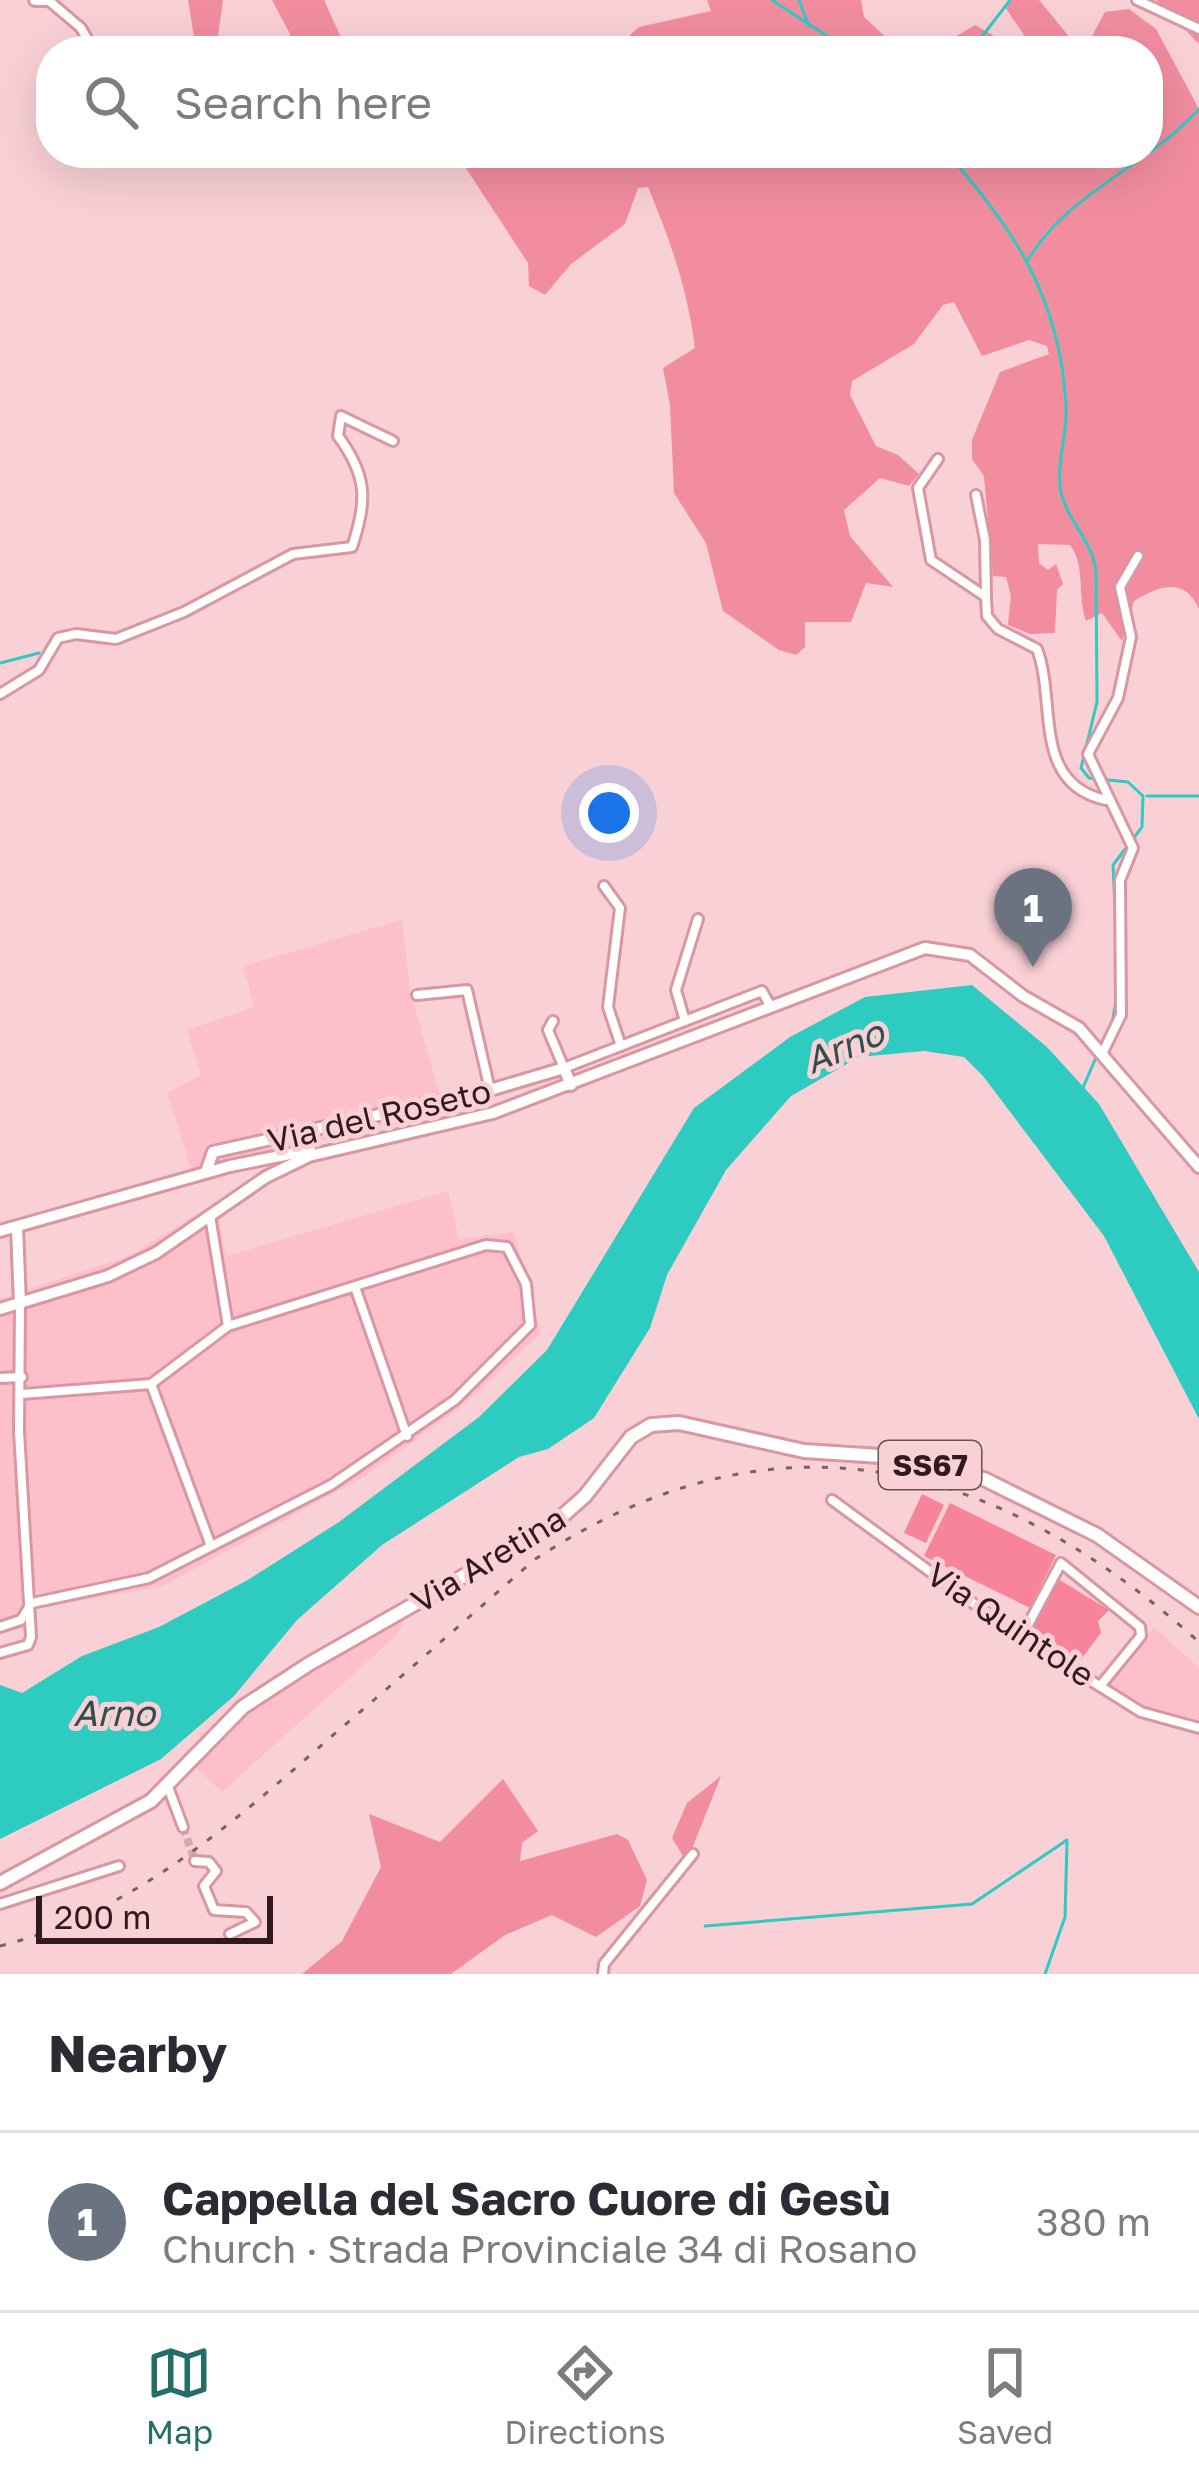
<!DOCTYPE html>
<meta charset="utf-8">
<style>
body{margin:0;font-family:"Golos Text",sans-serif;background:#f7f7f7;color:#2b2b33}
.scale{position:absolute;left:36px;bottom:30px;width:237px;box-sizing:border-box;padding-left:12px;border:6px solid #31191e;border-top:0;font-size:33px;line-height:42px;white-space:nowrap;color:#31191e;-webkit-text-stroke:9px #f9d0d6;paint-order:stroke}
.you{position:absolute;left:609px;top:813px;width:42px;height:42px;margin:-30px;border:9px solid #fff;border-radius:50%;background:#1a73e8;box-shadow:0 0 0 18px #1a73e833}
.badge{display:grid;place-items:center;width:78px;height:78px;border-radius:50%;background:#246e68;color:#fff;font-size:39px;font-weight:700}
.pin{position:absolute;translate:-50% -99px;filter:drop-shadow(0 3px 6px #0008)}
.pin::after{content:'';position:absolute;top:63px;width:42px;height:36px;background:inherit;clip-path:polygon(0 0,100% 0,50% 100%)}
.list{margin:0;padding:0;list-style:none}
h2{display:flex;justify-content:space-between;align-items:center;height:156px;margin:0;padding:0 48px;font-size:51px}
h2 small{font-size:39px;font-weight:400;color:#7c7c81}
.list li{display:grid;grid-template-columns:78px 1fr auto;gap:36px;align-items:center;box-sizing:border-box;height:180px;padding:0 48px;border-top:3px solid #e1e1e2}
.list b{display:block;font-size:45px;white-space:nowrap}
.list p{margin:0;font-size:39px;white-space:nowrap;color:#7c7c81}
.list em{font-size:39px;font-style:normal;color:#7c7c81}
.icon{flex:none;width:66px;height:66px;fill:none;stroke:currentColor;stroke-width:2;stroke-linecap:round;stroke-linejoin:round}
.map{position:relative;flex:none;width:1199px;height:1974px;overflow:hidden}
.search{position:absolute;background:#fff;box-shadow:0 12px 48px #0002;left:36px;right:36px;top:36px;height:132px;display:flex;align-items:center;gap:30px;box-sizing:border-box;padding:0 42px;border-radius:48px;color:#7c7c81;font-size:45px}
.sheet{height:336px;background:#fff}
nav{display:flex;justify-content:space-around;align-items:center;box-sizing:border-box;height:168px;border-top:3px solid #e1e1e2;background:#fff;font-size:33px;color:#7c7c81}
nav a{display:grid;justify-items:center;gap:6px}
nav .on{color:#246e68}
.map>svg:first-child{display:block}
.built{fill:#fdc0ca}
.green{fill:#f8849b}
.forest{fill:#f28da0}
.water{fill:#2ecbc1}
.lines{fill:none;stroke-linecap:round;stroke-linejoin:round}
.stream{stroke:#2ecbc1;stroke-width:3}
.street-tunnel{stroke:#d1abb1;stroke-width:8;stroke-dasharray:8 4;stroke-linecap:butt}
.street-casing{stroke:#d897a2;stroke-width:14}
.secondary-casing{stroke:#d897a2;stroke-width:16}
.primary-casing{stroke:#d897a2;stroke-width:18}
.street{stroke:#fff;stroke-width:8}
.secondary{stroke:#fff;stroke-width:10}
.primary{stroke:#fff;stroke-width:12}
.rail{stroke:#7e5f65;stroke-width:3;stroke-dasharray:6 12;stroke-linecap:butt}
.labels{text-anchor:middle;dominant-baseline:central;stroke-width:10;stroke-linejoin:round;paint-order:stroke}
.shield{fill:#f9d0d6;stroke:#6d5055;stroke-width:3}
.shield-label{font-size:30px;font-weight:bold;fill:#31191e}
.street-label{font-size:33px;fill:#31191e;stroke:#f9d0d6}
.water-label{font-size:36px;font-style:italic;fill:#304f4c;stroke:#f9d0d6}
</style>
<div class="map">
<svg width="1199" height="1974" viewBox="0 0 1199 1974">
<rect width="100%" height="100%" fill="#f9d0d6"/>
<g class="built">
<polygon points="402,920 410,990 444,1110 192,1171 167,1093 201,1075 187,1030 254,1007 243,966"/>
<polygon points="448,1191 459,1239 514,1232 541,1333 460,1408 362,1478 163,1586 36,1609 34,1627 0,1630 0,1299 131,1255 216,1202 226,1256"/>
<polygon points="415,1599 397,1635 222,1792 188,1760 243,1700"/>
<polygon points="1154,1627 1199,1668 1199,1732 1153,1719 1109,1685"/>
</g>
<g class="green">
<polygon points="922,1494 944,1505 926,1543 904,1533"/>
<polygon points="950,1503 1056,1555 1030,1608 924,1556"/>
<polygon points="1055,1577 1109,1610 1098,1621 1101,1633 1079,1662 1024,1634"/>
</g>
<g class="forest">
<polygon points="188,0 223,0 218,36 225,51 202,51 195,43"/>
<polygon points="272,0 324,0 347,51 291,51 290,34"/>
<polygon points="707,0 861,0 864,17 901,51 612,51 639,27 711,11"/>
<polygon points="1010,0 1039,0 1081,51 932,51 975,25 1014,47 1024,35 1005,7"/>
<polygon points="1156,0 1199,0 1199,44"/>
<path d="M1129,9L1156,29L1199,109V609C1185,577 1160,585 1134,601L1122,641L1102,613L1086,621C1077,595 1086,566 1070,545L1038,544L1039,563L1048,570L1056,564L1063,584L1057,590L1055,633L1030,634L1008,625L1011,596L1006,577L993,576L984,476L972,459V440L1000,372L1049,354L1047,346L1029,340L982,356L954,302L943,305L914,344L852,381L850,395L876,446L898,455L919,474L909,486L880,478L844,510L850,536L893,587L866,583L851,622H805V647L796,655L779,650L723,611L706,543L674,493L670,405L663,368L695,348C688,291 671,242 648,187L638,188L625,224L571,264L545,295L529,286L528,263L456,153H1148V51H1084L1105,12Z"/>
<polygon points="721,1776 691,1851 683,1856 672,1838 687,1803"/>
<polygon points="503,1779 538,1831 522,1843 520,1861 617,1834 628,1840 647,1880 640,1906 596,1937 552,1915 505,1935 451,1974 302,1974 342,1941 381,1867 369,1814 440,1842"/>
</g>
<polygon class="water" points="972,985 1047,1047 1099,1104 1199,1272 1199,1419 1104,1236 983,1076 964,1057 924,1051 859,1057 791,1096 726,1170 667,1275 650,1328 594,1418 548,1449 519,1457 382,1545 297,1620 234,1696 161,1759 0,1839 0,1685 22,1693 82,1656 159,1627 246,1581 339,1522 479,1417 547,1350 694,1108 790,1037 865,997"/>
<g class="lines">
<g class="stream">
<polyline points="772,0 850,51"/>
<polyline points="799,0 809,26"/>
<polyline points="971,51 1010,0"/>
<path d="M947,153C1016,231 1060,299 1066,405C1068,433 1054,471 1062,497C1071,525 1092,541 1096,571L1097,702L1081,768L1089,778L1128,782L1143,796L1142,827L1113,865L1117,953"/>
<path d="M1028,260C1067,193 1148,166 1199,109"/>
<polyline points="0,663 39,653"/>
<polyline points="1147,796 1199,796"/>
<polyline points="1112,1025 1117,993"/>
<polyline points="1082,1090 1097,1055"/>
<polyline points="705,1926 972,1904 1067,1840"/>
<polyline points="1045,1974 1065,1917 1067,1842"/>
</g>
<polyline class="street-tunnel" points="183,1827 195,1861"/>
<defs>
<g id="street">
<polyline points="48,0 81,28 94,51"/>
<polyline points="1137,0 1199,29"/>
<path d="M938,459L918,488L931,560L986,597L987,616L998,629L1037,649C1057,701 1031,784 1106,800"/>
<polyline points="976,495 985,540 986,597"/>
<path d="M0,694L39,670L58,638L76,634L116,639L184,612L293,554L352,547C368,500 367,475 338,436L341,416L393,441"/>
<polyline points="604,886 620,908 608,1007 621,1046"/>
<polyline points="417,995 467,990 490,1090"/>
<polyline points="553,1021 548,1030 564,1068 762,991 771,1007"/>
<polyline points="685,1021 676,990 698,919"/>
<polyline points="1103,1052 1121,1015 1120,880 1133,848 1088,754 1118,698 1131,637 1120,587 1138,556"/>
<polyline points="210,1216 228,1326"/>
<polyline points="355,1287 407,1436"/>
<polyline points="0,1378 22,1377"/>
<polyline points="151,1384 211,1546"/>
<polyline points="22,1394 151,1384 228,1326 486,1245 507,1247 526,1284 530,1325 455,1400 331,1485 149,1578 32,1603"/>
<polyline points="832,1500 1010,1630 1141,1712 1199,1728"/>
<polyline points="0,1627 21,1620 31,1604"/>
<polyline points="1022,1636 1061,1563 1140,1627 1141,1636 1101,1685"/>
<polyline points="0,1653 28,1645 31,1637 19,1431 20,1304"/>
<polyline points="168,1787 183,1827"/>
<polyline points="195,1861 209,1862 216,1871 204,1886 214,1910 246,1912 255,1922 230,1934"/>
<polyline points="0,1904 119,1866"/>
<polyline points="603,1974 604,1964 693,1854"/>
</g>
<g id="secondary">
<polyline points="35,0 47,0"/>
<polyline points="206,1172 213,1152 490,1090 564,1068 571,1085"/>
<polyline points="17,1227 20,1304"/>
<polyline points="0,1231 230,1166 310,1150"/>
<polyline points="0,1309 108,1276 156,1253 266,1177 309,1156 493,1113 925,948 970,955 1023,996 1079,1028 1199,1167"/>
</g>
<polyline id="primary" points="0,1883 151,1801 243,1707 309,1664 550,1527 585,1496 631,1437 651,1425 679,1423 804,1451 880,1456 984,1479 1097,1535 1199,1607"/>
</defs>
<use href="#street" class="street-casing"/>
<use href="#secondary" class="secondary-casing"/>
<use href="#primary" class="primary-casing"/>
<use href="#street" class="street"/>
<use href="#secondary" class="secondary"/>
<use href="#primary" class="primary"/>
<path class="rail" d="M0,1946C132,1913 232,1824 332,1736C400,1678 467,1619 534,1560C775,1401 994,1458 1199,1642"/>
</g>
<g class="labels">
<rect class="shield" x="879" y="1441" width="102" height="48" rx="9"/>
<g class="shield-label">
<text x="930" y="1465">SS67</text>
</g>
<g class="street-label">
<text transform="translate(379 1115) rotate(-13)">Via del Roseto</text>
<text transform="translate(488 1559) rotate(-31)">Via Aretina</text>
<text transform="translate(1011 1624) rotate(34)">Via Quintole</text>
</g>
<g class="water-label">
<text transform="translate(844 1046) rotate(-23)">Arno</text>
<text x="114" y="1712">Arno</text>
</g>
</g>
</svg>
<div class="scale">200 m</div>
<div class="you"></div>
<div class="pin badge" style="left:1033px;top:967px;background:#6b7280">1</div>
<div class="search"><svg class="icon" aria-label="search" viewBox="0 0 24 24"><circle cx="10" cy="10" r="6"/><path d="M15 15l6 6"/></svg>Search here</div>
</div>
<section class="sheet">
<h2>Nearby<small></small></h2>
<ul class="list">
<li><span class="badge" style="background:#6b7280">1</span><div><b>Cappella del Sacro Cuore di Gesù</b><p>Church · Strada Provinciale 34 di Rosano</p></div><em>380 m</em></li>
</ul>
</section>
<nav>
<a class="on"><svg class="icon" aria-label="map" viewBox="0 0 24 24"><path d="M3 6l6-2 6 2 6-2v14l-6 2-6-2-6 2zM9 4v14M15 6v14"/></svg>Map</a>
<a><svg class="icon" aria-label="directions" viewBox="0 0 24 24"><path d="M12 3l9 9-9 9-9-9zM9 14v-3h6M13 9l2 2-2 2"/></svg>Directions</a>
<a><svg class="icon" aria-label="saved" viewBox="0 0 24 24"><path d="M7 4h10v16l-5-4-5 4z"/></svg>Saved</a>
</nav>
